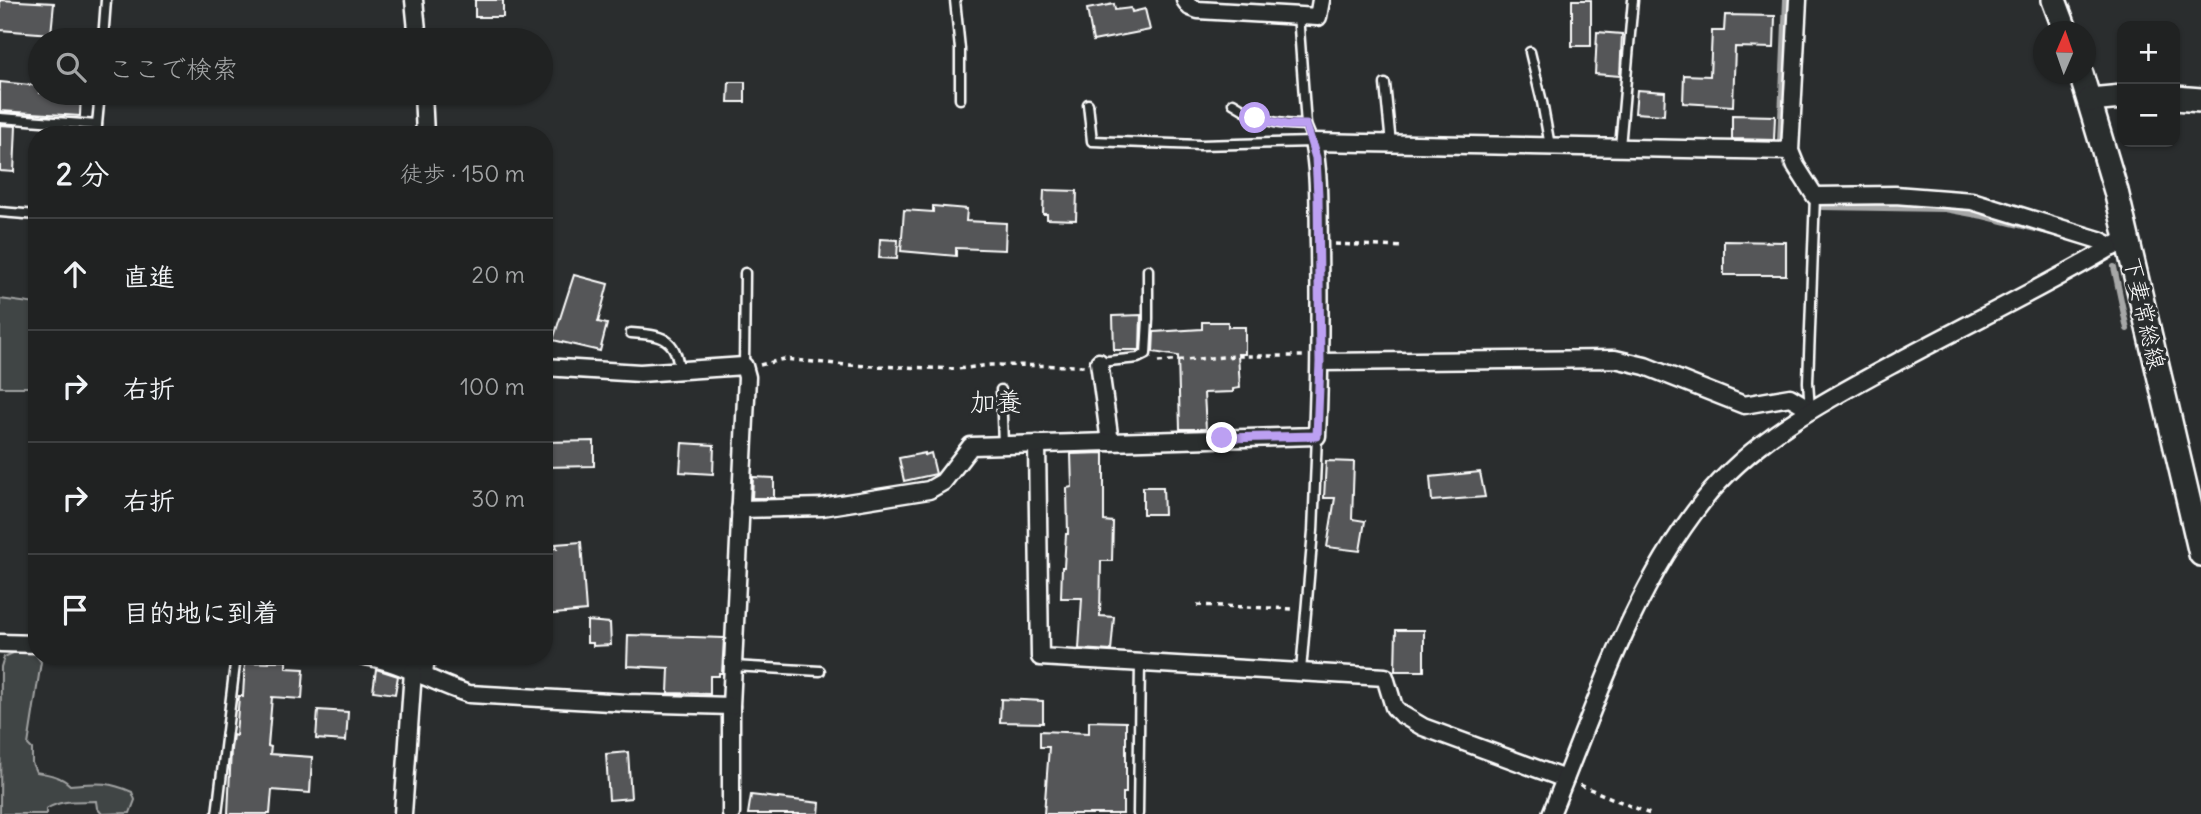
<!DOCTYPE html>
<html lang="ja">
<meta charset="utf-8">
<style>
body{margin:0;font-family:Delius,"Klee One",sans-serif;background:#2d2f2f;color:#f1f3f6}
.controls{position:absolute;right:21px;top:21px;display:grid;overflow:hidden;border-radius:14px;box-shadow:0 2px 5px #0004}
.controls button{width:63px;height:63px;display:grid;place-items:center;padding:0;border:0;border-bottom:2px solid #3d3f40;background:#202222;color:#f1f3f6;font:35px sans-serif}
.compass{position:absolute;left:2033px;top:21px;width:63px;height:63px;border-radius:50%;background:#202222;box-shadow:0 2px 5px #0004;rotate:2deg}
.stop{position:absolute;width:21px;height:21px;margin:-16px;border:5px solid #bca0f2;border-radius:50%;background:#fff}
.stop.end{background:#bca0f2;border-color:#fff;box-shadow:0 2px 7px #0008}
.list{margin:0;padding:0;list-style:none}
h2{display:flex;justify-content:space-between;align-items:center;height:91px;margin:0;padding:0 28px;font-size:30px}
h2 small{font-size:23px;font-weight:400;color:#a2a4a5}
.list li{display:grid;grid-template-columns:46px 1fr auto;gap:21px;align-items:center;box-sizing:border-box;height:112px;padding:0 28px;border-top:2px solid #3d3f40}
.list b{display:block;font-size:26px;white-space:nowrap}
.list em{font-size:23px;font-style:normal;color:#a2a4a5}
.icon{flex:none;width:38px;height:38px;fill:none;stroke:currentColor;stroke-width:2;stroke-linecap:round;stroke-linejoin:round}
.map{position:relative;flex:none;width:2201px;height:814px;overflow:hidden}
.search{position:absolute;background:#202222;box-shadow:0 2px 5px #0004;left:28px;top:28px;width:525px;height:77px;display:flex;align-items:center;gap:18px;box-sizing:border-box;padding:0 24px;border-radius:38px;color:#a2a4a5;font-size:26px}
.panel{position:absolute;background:#202222;box-shadow:0 2px 5px #0004;left:28px;top:126px;width:525px;height:539px;border-radius:28px}
.map>svg:first-child{display:block}
.green{fill:#414445;stroke:#a0a2a2;stroke-width:2}
.lines{fill:none;stroke-linecap:round;stroke-linejoin:round}
.stream{stroke:#a6a7a7;stroke-width:6}
.building{fill:#555758;stroke:#fff;stroke-width:2}
.lane-casing{stroke:#fff;stroke-width:13}
.street-casing{stroke:#fff;stroke-width:21}
.secondary-casing{stroke:#fff;stroke-width:28}
.path{stroke:#fff;stroke-width:3.5;stroke-dasharray:5 5;stroke-linecap:butt}
.lane{stroke:#2a2d2e;stroke-width:8}
.street{stroke:#2a2d2e;stroke-width:16}
.secondary{stroke:#2a2d2e;stroke-width:23}
.route{stroke:#bca0f2;stroke-width:9}
.labels{text-anchor:middle;dominant-baseline:central;stroke-width:6;stroke-linejoin:round;paint-order:stroke}
.street-label{font-size:23px;fill:#fff;stroke:#2a2d2e}
.quarter-label{font-size:26px;fill:#fff;stroke:#2a2d2e}
</style>
<div class="map">
<svg width="2201" height="814" viewBox="0 0 2201 814">
<rect width="100%" height="100%" fill="#2a2d2e"/>
<filter id="ink" filterUnits="userSpaceOnUse"><feTurbulence type="fractalNoise" baseFrequency=".0143" numOctaves="2"/><feDisplacementMap in="SourceGraphic" scale="14" xChannelSelector="R" yChannelSelector="G"/><feConvolveMatrix kernelMatrix="1 2 1 2 8 2 1 2 1" color-interpolation-filters="sRGB"/></filter>
<g filter="url(#ink)">
<g class="green">
<polygon points="0,299 37,304 37,387 0,387"/>
<path d="M22,649L33,650L41,662L28,745L32,749V763L36,772C48,774 61,776 70,785C97,783 107,781 132,792L135,800L130,813L102,814L97,808L96,801C77,802 63,799 46,809V814H0L1,667L4,657Z"/>
</g>
<g class="lines">
<g class="stream">
<polyline points="1780,142 1786,0"/>
<polyline points="1785,164 1796,180"/>
<polyline points="1822,207 1945,209 1983,216 2052,233"/>
<polyline points="2114,267 2127,329"/>
</g>
</g>
<g class="building">
<polygon points="0,0 54,3 51,34 0,30"/>
<rect x="475" y="0" width="28" height="17"/>
<rect x="1572" y="0" width="19" height="46"/>
<polygon points="1114,4 1115,10 1131,8 1132,12 1145,9 1150,30 1093,41 1087,9"/>
<polygon points="1725,15 1775,16 1774,48 1735,47 1733,106 1683,103 1684,75 1710,76 1712,31 1724,31"/>
<polygon points="1597,32 1622,34 1620,76 1595,74"/>
<polygon points="0,82 40,86 40,93 81,93 80,116 0,111"/>
<polygon points="729,82 745,82 745,102 728,102"/>
<polygon points="1637,90 1665,92 1664,115 1635,113"/>
<polygon points="1732,115 1775,116 1774,140 1732,139"/>
<polygon points="0,125 16,126 14,172 0,171"/>
<polygon points="1044,190 1077,191 1076,220 1047,219 1047,214 1043,214"/>
<polygon points="933,206 967,209 966,221 1006,223 1005,250 956,248 956,256 901,251 904,210 933,212"/>
<polygon points="880,239 898,240 897,259 879,258"/>
<polygon points="1724,241 1786,242 1786,275 1724,275"/>
<polygon points="574,275 608,284 598,322 607,324 600,351 553,340"/>
<polygon points="1141,315 1140,350 1114,350 1113,316"/>
<polygon points="1202,322 1228,322 1228,327 1245,327 1245,354 1238,354 1240,388 1233,389 1233,392 1204,393 1206,429 1180,429 1178,356 1153,352 1154,332 1202,329"/>
<polygon points="594,441 594,466 544,467 544,442"/>
<polygon points="682,443 714,445 713,474 680,472"/>
<polygon points="925,453 925,455 931,453 936,474 904,481 899,458"/>
<polygon points="1104,453 1104,521 1113,522 1112,561 1101,561 1100,616 1114,617 1111,651 1079,649 1082,598 1061,598 1062,567 1064,567 1066,534 1068,534 1067,488 1072,487 1071,454"/>
<polygon points="1326,461 1354,462 1352,519 1365,521 1360,551 1327,547 1335,498 1324,498"/>
<polygon points="1480,472 1485,497 1432,501 1430,477"/>
<polygon points="753,477 774,478 774,498 752,498"/>
<polygon points="1143,487 1163,487 1164,514 1143,514"/>
<polygon points="581,542 586,611 544,615 544,549 557,548 556,544"/>
<polygon points="587,621 610,623 611,645 593,646 593,643 587,643"/>
<polygon points="1396,630 1424,630 1424,671 1395,671"/>
<polygon points="628,635 724,638 722,673 719,673 719,676 710,676 710,694 668,693 669,668 627,666"/>
<polygon points="269,661 286,661 286,668 304,669 302,699 272,697 268,746 271,747 270,754 312,757 310,793 272,790 270,814 228,814 231,749 233,735 236,736 239,696 243,696 245,662 269,663"/>
<polygon points="376,669 398,676 395,694 373,691"/>
<polygon points="1001,699 1043,701 1043,723 1000,722"/>
<polygon points="318,710 348,712 346,741 316,739"/>
<polygon points="1089,721 1126,722 1126,793 1123,793 1123,814 1044,814 1049,747 1040,747 1040,731 1089,733"/>
<polygon points="628,752 631,798 609,800 606,754"/>
<polygon points="751,795 820,803 819,814 748,814"/>
</g>
<g class="lines">
<defs>
<g id="lane">
<polyline points="955,0 960,49 960,99"/>
<polyline points="103,40 106,0"/>
<polyline points="1530,52 1542,102 1550,146"/>
<polyline points="1385,84 1391,144"/>
<path d="M1233,103C1260,120 1274,125 1306,125"/>
<polyline points="1088,104 1092,141 1200,145 1313,142 1306,125 1298,14"/>
<polyline points="0,118 97,125"/>
<polyline points="96,135 100,93"/>
<polyline points="1620,147 1633,0"/>
<polyline points="0,212 37,215"/>
<path d="M631,333C661,335 677,337 679,371"/>
<polyline points="1099,362 1138,358 1146,354 1148,319 1148,270"/>
<polyline points="744,366 745,273"/>
<polyline points="1001,390 1003,445"/>
<polyline points="1810,409 1808,382 1815,196"/>
<polyline points="733,666 820,671"/>
<polyline points="1301,671 1313,531 1317,436"/>
<polyline points="217,814 236,656"/>
<polyline points="1138,814 1140,663"/>
</g>
<g id="street">
<polyline points="414,0 418,40"/>
<polyline points="1185,0 1190,7 1198,10 1318,17 1321,0"/>
<polyline points="1798,0 1790,151 1796,166 1815,196 1895,195 1972,201 2099,240 2113,247"/>
<polyline points="423,93 425,135"/>
<polyline points="1099,362 1110,442"/>
<polyline points="1320,362 1615,359 1645,366 1744,405 1790,397 1810,409"/>
<polyline points="544,367 640,373 744,366 747,377 731,706 731,814"/>
<polyline points="1037,444 1040,657 1385,677 1394,707 1401,714 1423,727 1565,779"/>
<path d="M740,509L822,507L929,490L943,482L971,446L1317,436C1320,372 1320,309 1319,245C1318,211 1320,176 1313,142L1790,151"/>
<polyline points="0,643 37,644"/>
<path d="M364,656C402,662 433,683 469,694L627,703L731,706"/>
<polyline points="424,676 426,656"/>
<polyline points="403,814 413,671"/>
<path d="M1551,814C1595,707 1630,593 1703,501C1754,437 1828,399 1899,361C1975,320 2053,283 2127,238"/>
</g>
<g id="secondary">
<polyline points="2054,0 2066,32"/>
<polyline points="2081,74 2116,191 2201,554"/>
<polyline points="2175,98 2201,100"/>
<polyline points="2090,100 2122,97"/>
</g>
</defs>
<use href="#lane" class="lane-casing"/>
<use href="#street" class="street-casing"/>
<use href="#secondary" class="secondary-casing"/>
<g class="path">
<polyline points="1335,244 1404,247"/>
<polyline points="1158,362 1237,356 1304,356"/>
<polyline points="760,365 784,359 846,365 958,369 990,365 1084,366"/>
<polyline points="1197,605 1293,609"/>
<polyline points="1580,785 1650,814"/>
</g>
<use href="#lane" class="lane"/>
<use href="#street" class="street"/>
<use href="#secondary" class="secondary"/>
</g>
</g>
<g class="lines" filter="url(#ink)">
<polyline class="route" points="1222,438 1317,436 1320,362 1318,196 1316,158 1306,125 1286,125 1255,118"/>
</g>
<g class="labels">
<g class="street-label">
<text transform="translate(2145 313) rotate(77)">下妻常総線</text>
</g>
<g class="quarter-label">
<text x="996" y="401">加養</text>
</g>
</g>
</svg>
<div class="controls">
<button>+</button>
<button>−</button>
</div>
<svg class="compass" viewBox="-18 -18 36 36"><path d="M0-13l5 13h-10z" fill="#e53935"/><path d="M0 13l5-13h-10z" fill="#a2a4a5"/></svg>
<div class="stop" style="left:1255px;top:118px"></div>
<div class="stop end" style="left:1222px;top:438px"></div>
<div class="search"><svg class="icon" aria-label="search" viewBox="0 0 24 24"><circle cx="10" cy="10" r="6"/><path d="M15 15l6 6"/></svg>ここで検索</div>
<section class="panel">
<h2>2 分<small>徒歩 · 150 m</small></h2>
<ul class="list">
<li><svg class="icon" aria-label="ahead" viewBox="0 0 24 24"><path d="M12 20V5M6 11l6-6 6 6"/></svg><div><b>直進</b></div><em>20 m</em></li>
<li><svg class="icon" aria-label="right" viewBox="0 0 24 24"><path d="M7 20v-9h11M14 6l5 5-5 5"/></svg><div><b>右折</b></div><em>100 m</em></li>
<li><svg class="icon" aria-label="right" viewBox="0 0 24 24"><path d="M7 20v-9h11M14 6l5 5-5 5"/></svg><div><b>右折</b></div><em>30 m</em></li>
<li><svg class="icon" aria-label="arrive" viewBox="0 0 24 24"><path d="M6 21V4h12l-3 4 3 4H6"/></svg><div><b>目的地に到着</b></div></li>
</ul>
</section>
</div>
